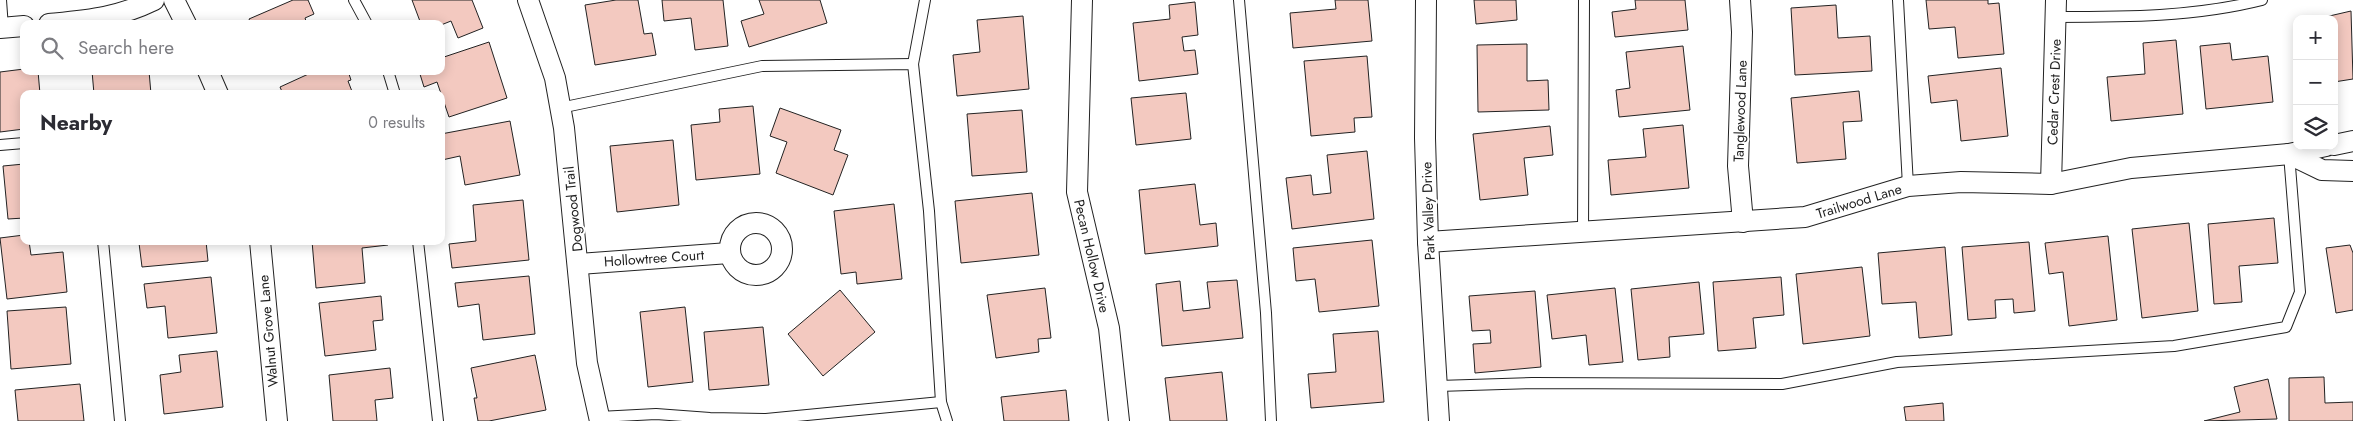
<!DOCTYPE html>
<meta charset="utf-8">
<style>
body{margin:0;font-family:Jost,sans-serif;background:#f7f7f7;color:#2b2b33}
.controls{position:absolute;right:15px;top:15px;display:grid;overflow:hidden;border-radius:10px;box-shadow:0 2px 12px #0003}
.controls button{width:45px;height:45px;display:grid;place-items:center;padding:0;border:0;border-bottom:1px solid #e1e1e2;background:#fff;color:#2b2b33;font:25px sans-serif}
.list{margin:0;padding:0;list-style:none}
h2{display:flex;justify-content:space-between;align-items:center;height:65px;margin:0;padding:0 20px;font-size:21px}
h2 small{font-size:16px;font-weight:400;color:#7c7c81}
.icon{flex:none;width:28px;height:28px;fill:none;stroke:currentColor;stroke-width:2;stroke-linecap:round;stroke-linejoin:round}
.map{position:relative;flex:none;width:2353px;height:421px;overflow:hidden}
.search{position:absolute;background:#fff;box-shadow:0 2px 12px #0003;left:20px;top:20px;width:425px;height:55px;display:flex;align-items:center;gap:12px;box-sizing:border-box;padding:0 18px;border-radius:10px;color:#7c7c81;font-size:19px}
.panel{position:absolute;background:#fff;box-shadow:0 2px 12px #0003;left:20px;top:90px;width:425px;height:155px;border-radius:10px}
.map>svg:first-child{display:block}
.building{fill:#f3c9c0;stroke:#222}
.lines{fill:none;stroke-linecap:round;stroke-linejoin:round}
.lane-casing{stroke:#222;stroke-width:12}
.street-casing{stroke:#222;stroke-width:22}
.lane{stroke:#fff;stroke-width:10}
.street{stroke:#fff;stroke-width:20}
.labels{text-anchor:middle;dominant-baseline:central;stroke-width:4;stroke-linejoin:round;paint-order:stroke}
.street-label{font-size:14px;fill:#222;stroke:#fff}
</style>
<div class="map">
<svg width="2353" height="421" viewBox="0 0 2353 421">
<rect width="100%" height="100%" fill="#fff"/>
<g class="building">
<polygon points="293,0 308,0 314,14 305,18 307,24 251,24 249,19"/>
<polygon points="412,0 472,0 483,28 458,38 451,21 441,25 421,24"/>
<polygon points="616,0 638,0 644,34 652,33 656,55 595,65 585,5"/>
<polygon points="662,0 723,0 728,46 695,50 691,18 664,21"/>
<polygon points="759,0 820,0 827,23 749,47 741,21 764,14"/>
<polygon points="1335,0 1368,0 1372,41 1293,48 1290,13 1336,9"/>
<polygon points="1474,0 1516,0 1517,20 1476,24"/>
<polygon points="1635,0 1685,0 1688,30 1615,37 1612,12 1636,9"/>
<polygon points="1926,0 1988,0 1988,4 1999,3 2004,54 1958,58 1955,27 1929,29"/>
<polygon points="1195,2 1198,35 1182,37 1184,51 1195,50 1198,74 1139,81 1133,23 1170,19 1169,5"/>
<polygon points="1836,5 1838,38 1870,36 1872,71 1795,75 1791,8"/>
<polygon points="2351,11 2353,79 2334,82 2334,19 2325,19 2325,17"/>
<polygon points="1023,16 1029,89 957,96 953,55 980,52 977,20"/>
<polygon points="2176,40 2183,114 2111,121 2107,77 2145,74 2143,43"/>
<polygon points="489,42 507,98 449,117 437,82 424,87 419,71 441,71 441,58"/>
<polygon points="2230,43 2232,60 2268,56 2273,102 2206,109 2200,46"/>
<polygon points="1527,44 1527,81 1548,80 1549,110 1478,112 1477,45"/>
<polygon points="1683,46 1690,110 1619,117 1616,90 1630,88 1626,52"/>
<polygon points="1367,56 1372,117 1354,118 1355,132 1311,136 1304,61"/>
<polygon points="2001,68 2008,136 1961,141 1957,100 1931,103 1928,76"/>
<polygon points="24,69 24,71 38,71 40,94 24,94 24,129 0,132 0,72"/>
<polygon points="92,71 149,71 151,94 94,94"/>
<polygon points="315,71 348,71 351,80 348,81 353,94 283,94 280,87"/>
<polygon points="1859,91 1862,121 1843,122 1846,159 1797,163 1791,98"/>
<polygon points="1186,93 1191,139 1136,145 1131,98"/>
<polygon points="753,106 760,174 696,180 691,125 720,122 719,109"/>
<polygon points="780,108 841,130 834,150 848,155 833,195 776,173 787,142 770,136"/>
<polygon points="1022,110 1027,172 972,176 967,114"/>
<polygon points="510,121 520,175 465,185 460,156 442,160 441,134"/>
<polygon points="1683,125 1689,188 1611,195 1608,160 1646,157 1643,129"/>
<polygon points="1550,126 1553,155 1524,158 1528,195 1480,200 1473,134"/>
<polygon points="673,140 679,205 617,212 610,146"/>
<polygon points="1367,151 1374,219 1292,229 1286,178 1311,175 1313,195 1331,193 1327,155"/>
<polygon points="24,164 24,218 8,219 3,166"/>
<polygon points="1195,184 1200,225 1216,223 1218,246 1145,254 1139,190"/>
<polygon points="1032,193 1039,255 961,263 955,201"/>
<polygon points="523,200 529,260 452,268 449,244 476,241 473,205"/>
<polygon points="894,204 902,279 857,284 856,272 841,274 834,211"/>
<polygon points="2274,218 2278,263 2239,266 2242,302 2214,304 2208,224"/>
<polygon points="2189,223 2198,311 2142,318 2132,229"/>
<polygon points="24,235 24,241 29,241 31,255 63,252 67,292 7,299 0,238"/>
<polygon points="2108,236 2117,320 2069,326 2063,272 2049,274 2045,243"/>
<polygon points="1372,240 1379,306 1319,312 1315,279 1296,281 1293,248"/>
<polygon points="206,241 208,261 142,267 139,243"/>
<polygon points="312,241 388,241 388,245 362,248 365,283 316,288"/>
<polygon points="2029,242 2035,311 2014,313 2013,299 1995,300 1996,318 1968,320 1962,247"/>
<polygon points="2350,245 2353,253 2353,310 2336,313 2326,248"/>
<polygon points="1945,247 1952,335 1919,338 1916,302 1882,304 1878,253"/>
<polygon points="1862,267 1870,336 1803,344 1796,274"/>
<polygon points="529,276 535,334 483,340 479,304 458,307 455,283"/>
<polygon points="211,277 217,333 168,338 165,306 147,308 144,284"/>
<polygon points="1781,277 1784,315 1753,318 1756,348 1718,351 1713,282"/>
<polygon points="1237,280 1243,338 1162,346 1156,284 1180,281 1183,311 1210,308 1207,282"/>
<polygon points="1699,282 1704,334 1669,337 1670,357 1638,360 1631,289"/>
<polygon points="1045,288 1051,338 1038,339 1039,352 996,358 987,295"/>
<polygon points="1615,288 1623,362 1589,365 1586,335 1552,339 1547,295"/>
<polygon points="840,290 875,332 823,376 788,334"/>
<polygon points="1535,291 1541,367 1475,373 1473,344 1491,343 1490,330 1472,331 1469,296"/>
<polygon points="381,296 383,320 373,321 376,350 325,356 319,303"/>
<polygon points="66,307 71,364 11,369 7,311"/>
<polygon points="685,307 693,382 648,387 640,312"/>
<polygon points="763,327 769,385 709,390 704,332"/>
<polygon points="1378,331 1384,402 1311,408 1308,374 1336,372 1333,334"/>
<polygon points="217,351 223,407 164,414 160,375 181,372 179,355"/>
<polygon points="535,355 546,410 489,421 478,421 474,398 477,398 471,368"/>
<polygon points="390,368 393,398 375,400 377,421 333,421 329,375"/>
<polygon points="1222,372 1227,421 1170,421 1165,378"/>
<polygon points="2324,377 2325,403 2353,402 2353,421 2289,421 2289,378"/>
<polygon points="2268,379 2277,419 2204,421 2240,412 2234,387"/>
<polygon points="80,384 84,421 18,421 15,390"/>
<polygon points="1066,390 1069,421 1004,421 1001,397"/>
<polygon points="1943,403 1944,421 1906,421 1904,407"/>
</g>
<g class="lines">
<defs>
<g id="lane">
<polyline points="1,0 3,28"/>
<polyline points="354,0 367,24"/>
<polyline points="1239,0 1266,313 1271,421"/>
<polyline points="1898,0 1908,186"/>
<path d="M2056,17C2126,17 2195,17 2262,0"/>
<polyline points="913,64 925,0"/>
<polyline points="388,71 395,94"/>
<polyline points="560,108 762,66 913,64 929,211 941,402 947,421"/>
<polyline points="0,145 24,143"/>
<polyline points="1583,233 1584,0"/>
<polyline points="103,241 120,421"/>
<polyline points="418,241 438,421"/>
<polyline points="1438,386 1532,383 1782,384 1897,362 2174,346 2286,327 2300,292 2289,154"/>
<polyline points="599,417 656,414 710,418 766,419 941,402"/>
</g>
<g id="street">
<polyline points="174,0 186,24"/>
<polyline points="528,0 555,78 564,128 587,363 600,421"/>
<polyline points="1082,0 1077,192 1109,328 1119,421"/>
<polyline points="1426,0 1425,138 1428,242 1439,421"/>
<polyline points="1740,0 1742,32 1738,166 1743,222"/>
<path d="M49,24C89,20 117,18 154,0"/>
<polyline points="0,28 24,26"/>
<polyline points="208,71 218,94"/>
<polyline points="2334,145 2353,141"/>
<polyline points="2289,154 2322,170 2353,171"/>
<polyline points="2051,184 2056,0"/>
<circle cx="756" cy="249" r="26"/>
<polyline points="260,241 277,421"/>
<polyline points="1428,242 1805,217 1908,186 1961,182 2051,184 2131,168 2289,154 2326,146"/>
<polyline points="579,264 729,253"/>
</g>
</defs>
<use href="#lane" class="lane-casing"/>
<use href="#street" class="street-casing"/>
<use href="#lane" class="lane"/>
<use href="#street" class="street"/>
</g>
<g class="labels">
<g class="street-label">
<text transform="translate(2054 92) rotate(-88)">Cedar Crest Drive</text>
<text transform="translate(1740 111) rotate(-88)">Tanglewood Lane</text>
<text transform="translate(1859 201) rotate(-17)">Trailwood Lane</text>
<text transform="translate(573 209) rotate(-96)">Dogwood Trail</text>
<text transform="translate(1428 211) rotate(-92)">Park Valley Drive</text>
<text transform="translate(1092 256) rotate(77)">Pecan Hollow Drive</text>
<text transform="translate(654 258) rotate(-4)">Hollowtree Court</text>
<text transform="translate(268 331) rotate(-95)">Walnut Grove Lane</text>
</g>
</g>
</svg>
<div class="controls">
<button>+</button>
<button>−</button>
<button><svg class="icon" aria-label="layers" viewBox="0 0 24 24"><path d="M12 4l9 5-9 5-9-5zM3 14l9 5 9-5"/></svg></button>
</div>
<div class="search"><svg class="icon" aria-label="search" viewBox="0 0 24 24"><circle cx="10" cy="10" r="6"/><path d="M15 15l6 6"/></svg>Search here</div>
<section class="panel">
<h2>Nearby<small>0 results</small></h2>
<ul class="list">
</ul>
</section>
</div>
